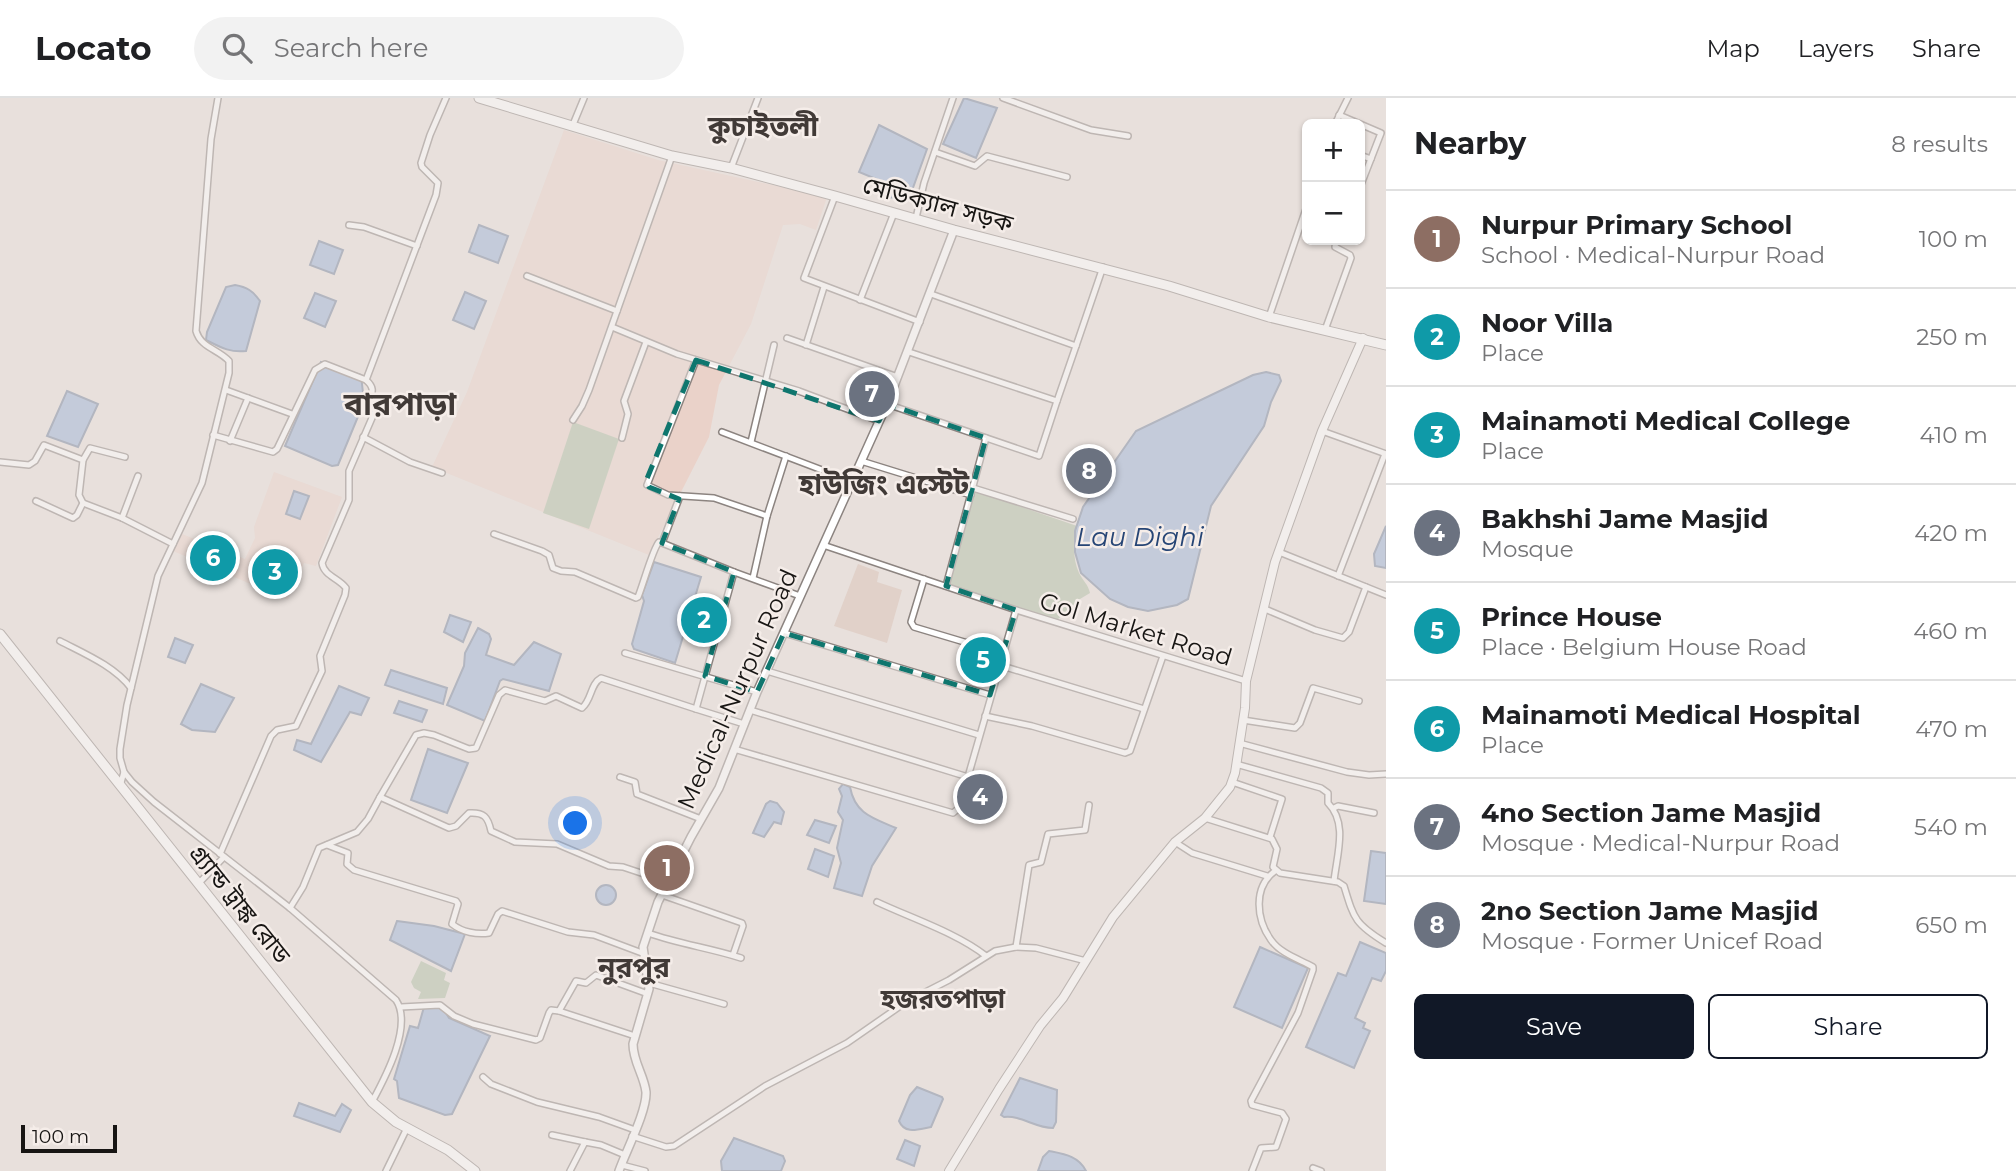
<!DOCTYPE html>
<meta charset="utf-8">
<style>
body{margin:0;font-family:Montserrat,"Noto Sans Bengali",sans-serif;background:#f2f2f2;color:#202124}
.controls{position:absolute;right:21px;top:21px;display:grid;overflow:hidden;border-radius:10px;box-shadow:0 2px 5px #0004}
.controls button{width:63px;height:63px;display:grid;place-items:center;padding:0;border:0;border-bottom:2px solid #e0e0e0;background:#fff;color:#202124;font:35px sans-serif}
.scale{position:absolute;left:21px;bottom:18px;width:96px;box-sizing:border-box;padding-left:7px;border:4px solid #171513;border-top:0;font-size:19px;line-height:24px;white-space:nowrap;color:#171513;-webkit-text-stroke:5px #f5ede9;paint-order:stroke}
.you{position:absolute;left:576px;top:726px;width:24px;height:24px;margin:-18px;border:5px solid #fff;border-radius:50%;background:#1a73e8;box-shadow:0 0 0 10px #1a73e833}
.badge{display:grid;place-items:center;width:46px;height:46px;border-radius:50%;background:#111827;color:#fff;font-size:23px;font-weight:700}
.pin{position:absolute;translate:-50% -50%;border:4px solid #fff;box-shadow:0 2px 7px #0006}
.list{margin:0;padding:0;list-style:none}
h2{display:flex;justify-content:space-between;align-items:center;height:91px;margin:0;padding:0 28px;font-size:30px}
h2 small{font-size:23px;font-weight:400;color:#757577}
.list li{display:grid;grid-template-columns:46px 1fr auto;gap:21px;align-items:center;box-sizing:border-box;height:98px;padding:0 28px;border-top:2px solid #e0e0e0}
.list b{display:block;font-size:26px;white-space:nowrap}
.list p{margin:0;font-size:23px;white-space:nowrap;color:#757577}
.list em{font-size:23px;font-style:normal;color:#757577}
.actions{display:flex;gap:14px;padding:21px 28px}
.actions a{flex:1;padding:16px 0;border:2px solid #111827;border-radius:10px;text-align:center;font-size:24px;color:#111827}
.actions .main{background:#111827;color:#fff}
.icon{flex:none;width:38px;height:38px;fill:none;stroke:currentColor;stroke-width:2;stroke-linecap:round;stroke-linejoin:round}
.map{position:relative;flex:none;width:1386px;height:1073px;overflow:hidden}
header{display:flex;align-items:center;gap:42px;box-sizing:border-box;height:98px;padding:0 35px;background:#fff;border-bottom:2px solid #e0e0e0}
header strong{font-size:33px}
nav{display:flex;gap:38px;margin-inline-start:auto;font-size:24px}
.search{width:490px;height:63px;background:#f2f2f2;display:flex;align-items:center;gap:18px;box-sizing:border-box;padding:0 24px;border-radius:38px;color:#757577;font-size:26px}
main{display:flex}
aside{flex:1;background:#fff}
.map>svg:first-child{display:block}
.built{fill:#e1d1c9}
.medical{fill:#ead2c9}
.green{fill:#adbda2}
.water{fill:#9ab2d8;stroke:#73839d;stroke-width:2}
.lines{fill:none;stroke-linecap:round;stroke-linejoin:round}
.minor-casing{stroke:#8c8480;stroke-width:8}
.tertiary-casing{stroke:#8c8480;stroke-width:10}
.secondary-casing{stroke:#8c8480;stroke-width:10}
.primary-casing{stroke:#8c8480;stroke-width:11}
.trunk-casing{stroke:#8c8480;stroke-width:11}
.minor{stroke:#fff;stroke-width:5}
.tertiary{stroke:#fff;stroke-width:7}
.secondary{stroke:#fff;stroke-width:8}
.primary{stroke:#fff;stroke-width:9}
.trunk{stroke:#fff;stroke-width:9}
.marked{fill:none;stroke:#0f766e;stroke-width:5;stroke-dasharray:14 9;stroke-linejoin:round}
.labels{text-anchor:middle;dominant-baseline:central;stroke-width:5;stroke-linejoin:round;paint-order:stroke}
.street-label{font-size:24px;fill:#171513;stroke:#f5ede9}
.water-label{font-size:26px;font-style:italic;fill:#264575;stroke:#f5ede9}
.neighbourhood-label{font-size:26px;font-weight:bold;fill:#413a37;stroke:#f5ede9}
.quarter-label{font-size:28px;font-weight:bold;fill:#413a37;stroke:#f5ede9}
.district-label{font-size:32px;font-weight:bold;fill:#413a37;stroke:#f5ede9}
</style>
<header>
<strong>Locato</strong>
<div class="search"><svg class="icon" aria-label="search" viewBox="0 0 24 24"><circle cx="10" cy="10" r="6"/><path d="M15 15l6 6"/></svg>Search here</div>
<nav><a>Map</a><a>Layers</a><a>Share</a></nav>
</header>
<main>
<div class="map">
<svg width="1386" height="1073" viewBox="0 0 1386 1073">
<rect width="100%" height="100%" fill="#e8e0dc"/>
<polygon class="built" points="858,466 879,474 877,484 902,492 887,545 834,528"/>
<g class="medical">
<polygon points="564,32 658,62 827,99 816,132 800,126 783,127 751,226 719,287 709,339 649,457 432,369 467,294"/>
<polygon points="274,374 342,399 316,468 304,465 288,502 173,453 182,436 245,461 255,440 254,429"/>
</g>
<g class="green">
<polygon points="573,324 619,341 589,431 543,415"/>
<path d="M975,393L1077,428C1074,443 1072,460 1079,475C1083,483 1088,486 1090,495L1080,501L1057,522L1003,507L949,487Z"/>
<polygon points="421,863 446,875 444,882 450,885 445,900 418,901 421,894 414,890 411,884"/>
</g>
<g class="water">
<polygon points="964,0 997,10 976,60 943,46"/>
<polygon points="879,27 927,51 910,98 886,100 878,89 881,83 859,74"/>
<polygon points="479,127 508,138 498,165 469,154"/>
<polygon points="319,143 343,152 334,176 310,167"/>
<path d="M235,187C247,189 253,193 260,203L246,253C230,255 220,249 206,242L207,234L226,189Z"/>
<polygon points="465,194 486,203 474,231 453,222"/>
<polygon points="315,195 336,203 325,229 304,220"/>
<polygon points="321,264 361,277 364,304 338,367 332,368 285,348"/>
<polygon points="1266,274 1279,277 1281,283 1271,304 1264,328 1211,408 1188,501 1177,507 1148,513 1128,509 1110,501 1081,475 1075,454 1075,433 1083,409 1136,333 1253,277"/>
<polygon points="67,293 98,306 78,349 47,338"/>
<polygon points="294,393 309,398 300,421 286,416"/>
<polygon points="1386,428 1386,470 1375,468 1374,456"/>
<polygon points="654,464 701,479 675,565 634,551 632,546 644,503 642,497"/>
<polygon points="450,517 471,524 463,544 444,534"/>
<polygon points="478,530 489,536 491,541 486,557 514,567 534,544 561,556 549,593 503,581 500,583 485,623 447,607 464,568 465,555"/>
<polygon points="175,540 193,547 185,565 168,559"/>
<polygon points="391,572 447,590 443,606 385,587"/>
<polygon points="201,586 234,600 215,634 192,632 181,626"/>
<polygon points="339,588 369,600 361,617 350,614 321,664 294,652 297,642 311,646"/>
<polygon points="399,603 427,612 422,624 394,615"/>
<polygon points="428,651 468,665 447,715 411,702"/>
<path d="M843,686L850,689C855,716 873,720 896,730L872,768L862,798L834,790L841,765L837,750L843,722L838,714L842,698L839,691Z"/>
<polygon points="770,703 777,705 784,714 781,726 774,724 764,739 753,735 766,706"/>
<polygon points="815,722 836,728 829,745 807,737"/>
<polygon points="815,751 834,758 828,779 808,771"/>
<polygon points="1371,753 1386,755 1386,806 1364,803"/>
<circle cx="606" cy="797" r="10"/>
<polygon points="397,823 434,828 465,836 451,873 390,842"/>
<polygon points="1360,844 1386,855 1386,873 1381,883 1372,880 1355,920 1365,925 1363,930 1370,933 1354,970 1306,949 1338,875 1346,878"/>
<polygon points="1260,849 1308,870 1282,930 1234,909"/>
<polygon points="424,909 443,910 449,920 490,938 452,1016 445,1017 399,1000 397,983 394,981 410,928 418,930"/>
<path d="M1020,980L1057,992L1056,1024L1053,1030C1035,1030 1021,1017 1004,1019L1001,1017Z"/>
<path d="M917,989L942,999L943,1001L931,1029C919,1031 905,1037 899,1023L910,997Z"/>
<polygon points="299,1005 335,1018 342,1006 351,1012 340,1034 294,1018"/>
<polygon points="734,1040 783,1058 785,1063 781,1073 722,1073 721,1063"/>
<polygon points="905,1042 920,1048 914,1068 897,1061"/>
<path d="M1049,1053C1064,1056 1079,1058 1086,1073H1038L1043,1059Z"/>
</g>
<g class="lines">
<defs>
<g id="minor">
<polyline points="1003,0 1091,32 1128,38"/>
<polyline points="1339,17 1381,35 1360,89"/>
<polyline points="1335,26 1348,0"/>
<polyline points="572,29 584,0"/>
<polyline points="935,54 975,68 987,58 1067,79"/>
<polyline points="1360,57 1371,61"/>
<polyline points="731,70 758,0"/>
<polyline points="835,98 804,180 920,224"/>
<polyline points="916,120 924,85 953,0"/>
<polyline points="349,127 364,129 417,148"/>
<polyline points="527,178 617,213"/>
<polyline points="931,196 1076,248 1103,169"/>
<polyline points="860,202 894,115"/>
<polyline points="1269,219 1307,108"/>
<polyline points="612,229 677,256 799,293 879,323"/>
<polyline points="1325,232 1351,160 1350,157 1335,149 1336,142"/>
<polyline points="787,240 898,279"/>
<polyline points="806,247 824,189"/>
<polyline points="909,254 1057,303 1076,248"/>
<polyline points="696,262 647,387 668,397 714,400 767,418"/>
<polyline points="226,292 248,300 230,343"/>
<polyline points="248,300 292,316"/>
<polyline points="887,306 1039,358 1057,303"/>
<polyline points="573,322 582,308 589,292 672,58"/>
<polyline points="1322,333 1386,356"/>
<polyline points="722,334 851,383"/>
<polyline points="213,337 273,354 277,351 315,272 325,266 366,282"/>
<polyline points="363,339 410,364 442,375"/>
<polyline points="622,340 628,316 624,303 646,244"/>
<polyline points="751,344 774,247"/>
<polyline points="83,362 90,350 125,359"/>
<polyline points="861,363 971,397"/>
<polyline points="0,364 29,367 35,363 44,347 83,362 79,397 83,405 122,420 173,446"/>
<polyline points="973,390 1073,421"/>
<polyline points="680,398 662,445 734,474"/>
<polyline points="36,403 73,420 77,417 83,405"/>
<polyline points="122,420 138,378"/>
<path d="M494,436L542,453L549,457L553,470L561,473L575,474L636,500L638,499C643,487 653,450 659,444L662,445"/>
<polyline points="823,447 1016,512 1246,583"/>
<polyline points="1279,454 1386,497"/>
<polyline points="1338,478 1385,356"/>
<polyline points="753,480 767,418 786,358"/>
<polyline points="924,481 911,524 914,529 971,546"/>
<polyline points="946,488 986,340"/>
<polyline points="1265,511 1315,532 1343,540 1349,534 1366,489"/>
<polyline points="784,535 990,597"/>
<path d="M60,543C85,556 114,568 131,590"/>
<polyline points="625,555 757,594"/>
<polyline points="999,567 1144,611"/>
<polyline points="767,573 979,637"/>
<polyline points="750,612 968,679"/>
<polyline points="985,618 1032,628 1125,655 1130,653 1163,558"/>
<polyline points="1243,622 1295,630 1300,625 1313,590 1359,603"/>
<polyline points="744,626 696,611 734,474 800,498"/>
<polyline points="1239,645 1347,674 1369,677 1386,676"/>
<polyline points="734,651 953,715 959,710 1016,512"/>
<path d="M1236,666L1321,690L1328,695V705C1348,725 1337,756 1334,783"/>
<path d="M124,674L132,684L154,704L290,810L396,902C413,928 385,980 372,1004"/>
<polyline points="620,679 635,684 637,696 701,721"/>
<polyline points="1232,684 1282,701 1270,739"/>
<path d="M120,688L124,674L120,660V651L127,607L158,478L202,385L229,275V263C218,251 201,250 196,233L211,41L218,0"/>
<path d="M380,699L416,637L424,635L434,637L469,651L476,650L499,597L505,592L545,603L556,598L582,610C592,602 590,586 601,580L696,611"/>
<polyline points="1334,710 1338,708 1374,715"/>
<path d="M1205,720L1272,741L1277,751L1273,769L1280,775L1338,784L1344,788C1354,821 1355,826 1386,845"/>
<polyline points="1175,744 1192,755 1267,778"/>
<path d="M327,747L348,755L347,766L354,772L456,803L458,806L452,826C462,834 477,837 489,835L498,816L502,813L568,834L594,837L642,855"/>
<path d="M220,756L271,638L277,632L296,628L322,573L320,558L345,497L346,490C339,480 324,478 322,465L349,402V373L375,313L370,302C373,293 374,289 366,282L436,97L438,85L422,69L421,65L430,37L446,0"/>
<polyline points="199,785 224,759"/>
<polyline points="662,797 742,825 743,828 733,857"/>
<path d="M877,804C911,820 957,835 986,858"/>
<path d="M290,810L303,789L319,750L357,734L368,721L380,699L449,730L456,728L469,715C484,714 488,719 491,733L515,744L557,746L609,768L623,769L668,784"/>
<path d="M648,835C679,846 710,850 741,860"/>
<polyline points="1016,849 1029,767 1041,764 1048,736 1085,732 1089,707"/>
<polyline points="649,885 724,906"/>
<polyline points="401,909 440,907 454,918 473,926 536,942 540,940 549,915 551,912 559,913 576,883 586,885 596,877 648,896"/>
<polyline points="559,913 635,938"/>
<polyline points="483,979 491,986 537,1004 599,1019 635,1032"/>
<polyline points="552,1037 585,1044"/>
<polyline points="632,1038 666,1049 674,1048 765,988 847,945 906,904 949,882 995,853 1016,849 1036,850 1086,863"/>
<polyline points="622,1067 645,1073"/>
<polyline points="1313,1070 1321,1073"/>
<polyline points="386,1073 407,1030"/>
<polyline points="570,1073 585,1044 601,1047 625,1057"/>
<path d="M1252,1073L1261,1050L1276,1049L1286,1021L1282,1015L1252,1007L1251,1003L1298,915L1313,872V869C1299,861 1281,856 1271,842C1256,821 1253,789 1275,773"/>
</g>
<path id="tertiary" d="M619,1073C626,1053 647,1013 646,994C644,977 633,964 633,946L649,891L643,849L658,804L691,739L719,690L757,594L887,306L954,132"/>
<polyline id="secondary" points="949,1073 999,991 1040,928 1063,900 1113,819 1175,744 1205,720 1230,689 1235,675 1245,610 1246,583 1275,464 1322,333 1363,240"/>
<polyline id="primary" points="479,0 672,58 731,70 835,98 954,132 1169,188 1269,219 1386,247"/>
<polyline id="trunk" points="0,536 372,1004 396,1024 448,1052 475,1073"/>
</defs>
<use href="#minor" class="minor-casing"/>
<use href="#tertiary" class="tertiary-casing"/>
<use href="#secondary" class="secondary-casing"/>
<use href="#primary" class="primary-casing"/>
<use href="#trunk" class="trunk-casing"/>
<use href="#minor" class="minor"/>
<use href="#tertiary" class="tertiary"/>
<use href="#secondary" class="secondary"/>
<use href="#primary" class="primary"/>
<use href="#trunk" class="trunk"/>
</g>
<path d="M0 0H1386V1073H0ZM696,262L879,323L887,306L986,340L946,488L1016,512L990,597L784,535L757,594L705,578L734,474L662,445L679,401L649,389L646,383Z" fill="#e8e0dc" fill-opacity=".55" fill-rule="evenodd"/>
<path class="marked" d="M696,262L879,323L887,306L986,340L946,488L1016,512L990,597L784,535L757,594L705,578L734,474L662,445L679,401L649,389L646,383Z"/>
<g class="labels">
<g class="street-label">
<text transform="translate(938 106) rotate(15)">মেডিক্যাল সড়ক</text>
<text transform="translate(1136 531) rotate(17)">Gol Market Road</text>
<text transform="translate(737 591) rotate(-66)">Medical-Nurpur Road</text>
<text transform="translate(240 806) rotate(51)">গ্র্যান্ড ট্রাঙ্ক রোড</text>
</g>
<g class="water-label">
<text x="1140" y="439">Lau Dighi</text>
</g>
<g class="neighbourhood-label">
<text x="943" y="901">হজরতপাড়া</text>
</g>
<g class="quarter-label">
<text x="763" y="28">কুচাইতলী</text>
<text x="884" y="386">হাউজিং এস্টেট</text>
<text x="634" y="869">নুরপুর</text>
</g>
<g class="district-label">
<text x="400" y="305">বারপাড়া</text>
</g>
</g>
</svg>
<div class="controls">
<button>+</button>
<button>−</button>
</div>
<div class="scale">100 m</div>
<div class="you"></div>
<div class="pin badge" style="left:667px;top:770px;background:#8d6e63">1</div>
<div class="pin badge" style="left:704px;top:522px;background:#0f9aa8">2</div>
<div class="pin badge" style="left:275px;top:474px;background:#0f9aa8">3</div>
<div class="pin badge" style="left:980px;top:699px;background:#6b7280">4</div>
<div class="pin badge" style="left:983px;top:562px;background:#0f9aa8">5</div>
<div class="pin badge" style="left:213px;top:460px;background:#0f9aa8">6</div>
<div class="pin badge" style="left:872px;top:296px;background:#6b7280">7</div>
<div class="pin badge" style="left:1089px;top:373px;background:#6b7280">8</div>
</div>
<aside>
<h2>Nearby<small>8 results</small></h2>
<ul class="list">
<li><span class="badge" style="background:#8d6e63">1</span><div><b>Nurpur Primary School</b><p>School · Medical-Nurpur Road</p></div><em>100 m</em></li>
<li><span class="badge" style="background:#0f9aa8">2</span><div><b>Noor Villa</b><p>Place</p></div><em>250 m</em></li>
<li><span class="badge" style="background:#0f9aa8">3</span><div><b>Mainamoti Medical College</b><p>Place</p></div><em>410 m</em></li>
<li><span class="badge" style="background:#6b7280">4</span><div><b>Bakhshi Jame Masjid</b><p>Mosque</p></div><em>420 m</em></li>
<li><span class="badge" style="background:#0f9aa8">5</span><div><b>Prince House</b><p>Place · Belgium House Road</p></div><em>460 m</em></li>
<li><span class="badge" style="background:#0f9aa8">6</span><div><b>Mainamoti Medical Hospital</b><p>Place</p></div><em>470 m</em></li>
<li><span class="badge" style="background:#6b7280">7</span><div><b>4no Section Jame Masjid</b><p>Mosque · Medical-Nurpur Road</p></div><em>540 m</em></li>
<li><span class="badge" style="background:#6b7280">8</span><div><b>2no Section Jame Masjid</b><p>Mosque · Former Unicef Road</p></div><em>650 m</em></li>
</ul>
<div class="actions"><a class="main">Save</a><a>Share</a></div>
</aside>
</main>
